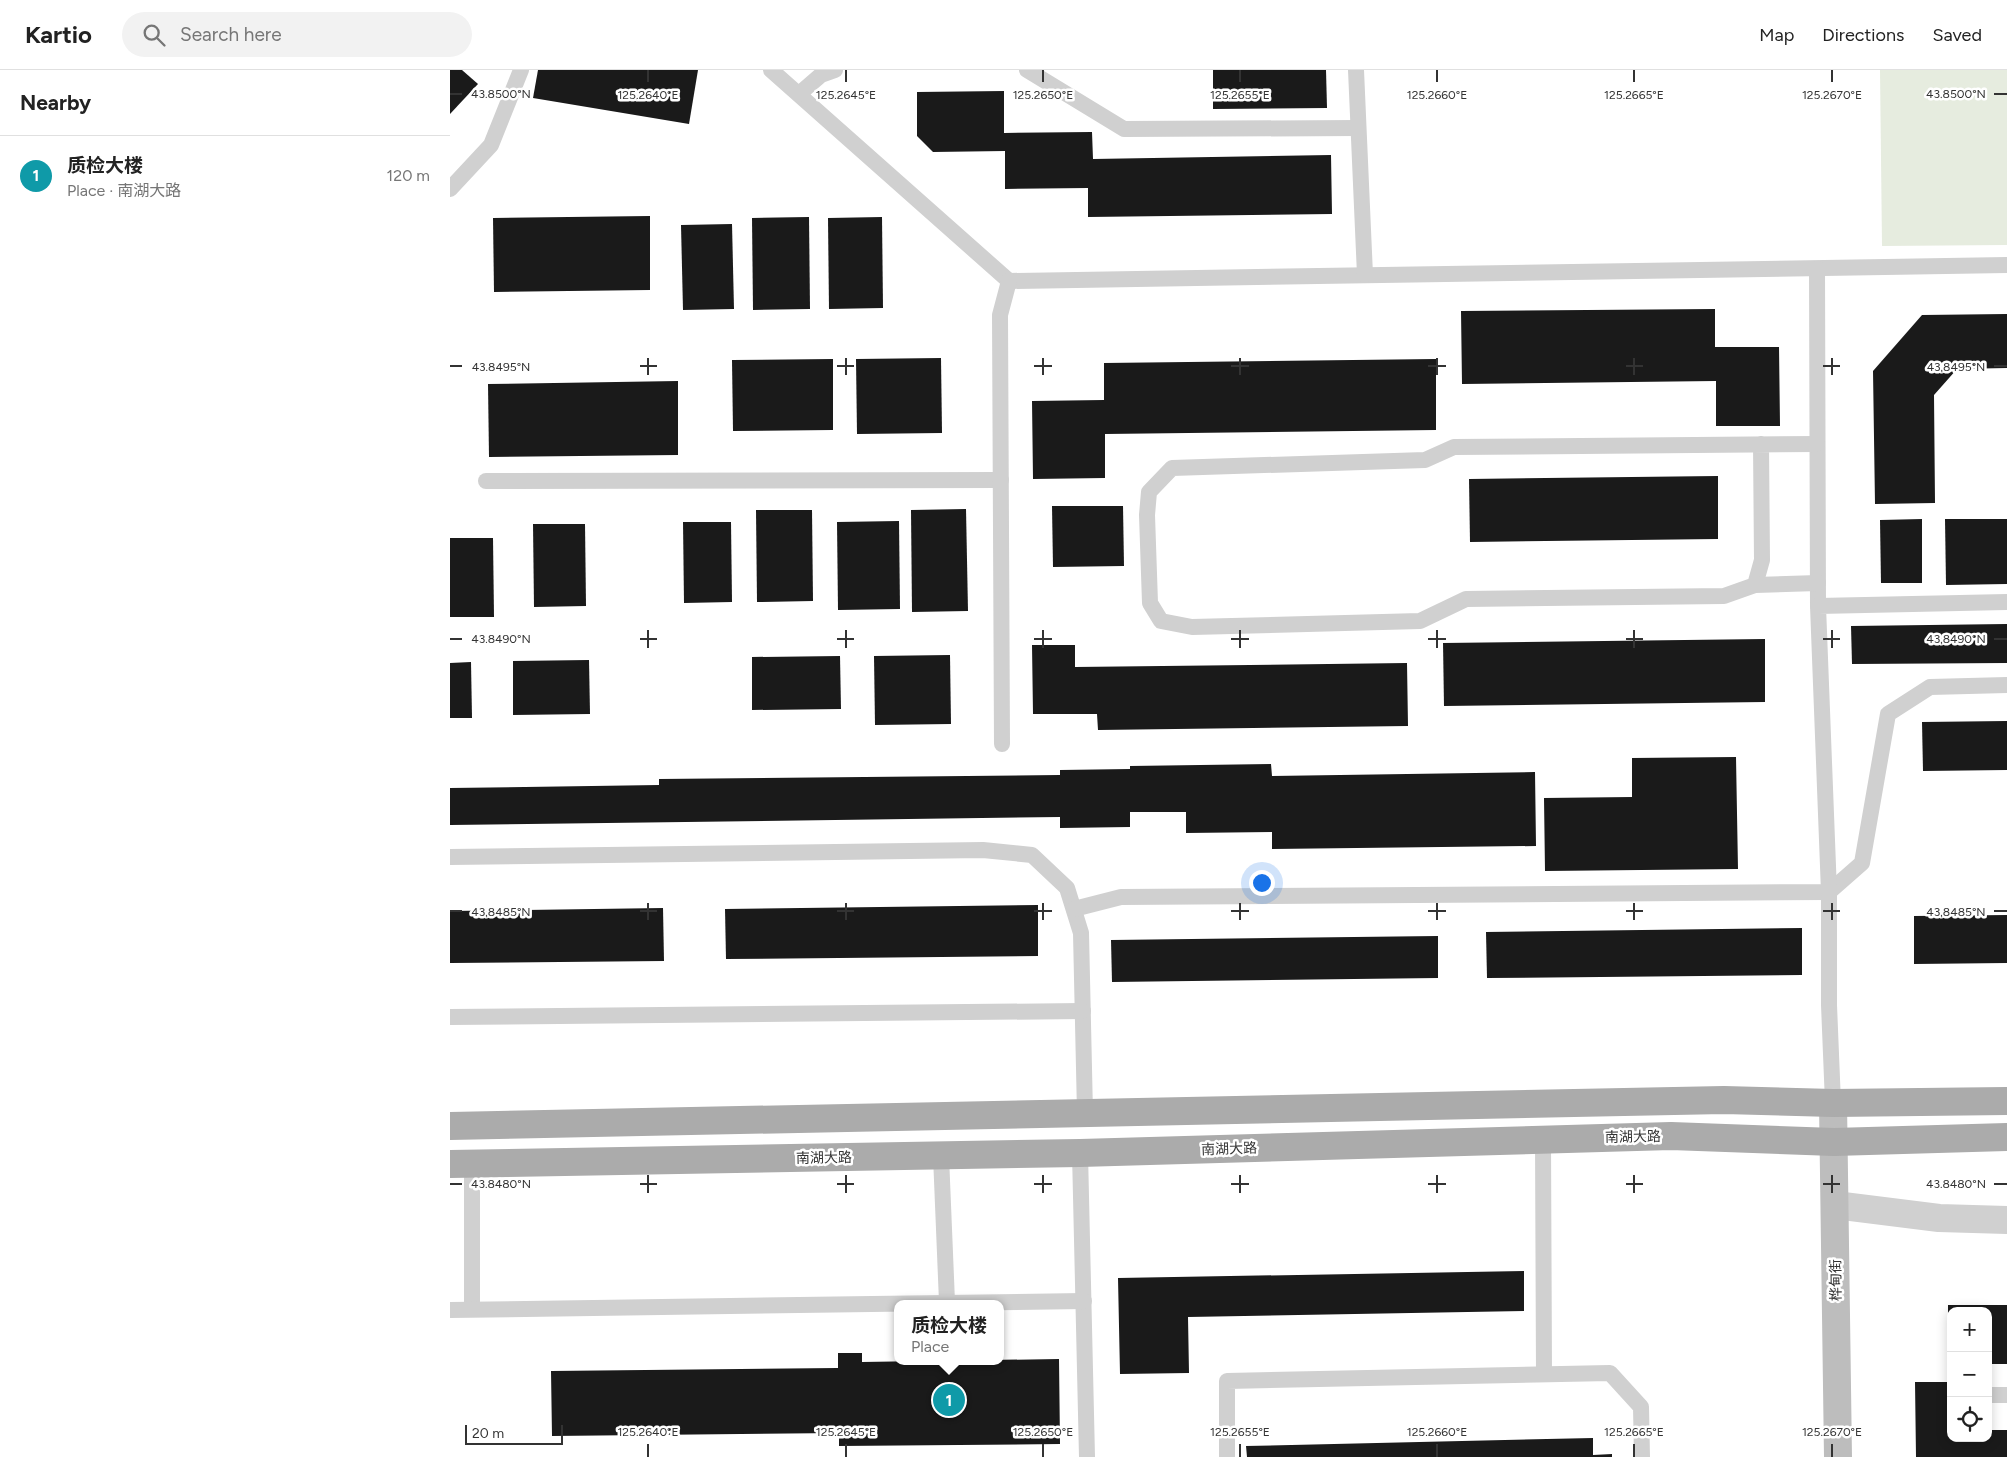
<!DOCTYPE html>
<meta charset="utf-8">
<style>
body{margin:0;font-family:Figtree,"Noto Sans SC",sans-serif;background:#f2f2f2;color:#222}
.controls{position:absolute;right:15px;bottom:15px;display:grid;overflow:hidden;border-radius:10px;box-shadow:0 2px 12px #0003}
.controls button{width:45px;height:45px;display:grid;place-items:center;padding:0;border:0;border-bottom:1px solid #e0e0e0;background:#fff;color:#222;font:25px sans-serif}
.scale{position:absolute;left:15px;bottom:12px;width:98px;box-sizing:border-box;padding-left:5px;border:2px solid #333;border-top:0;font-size:14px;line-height:18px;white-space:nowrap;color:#333;-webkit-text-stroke:4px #fff;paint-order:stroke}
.you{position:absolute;left:811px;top:812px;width:18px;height:18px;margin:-12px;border:4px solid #fff;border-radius:50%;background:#1a73e8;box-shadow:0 0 0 8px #1a73e833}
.badge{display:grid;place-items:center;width:32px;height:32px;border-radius:50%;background:#ea580c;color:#fff;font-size:16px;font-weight:700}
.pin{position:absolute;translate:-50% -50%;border:2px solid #fff;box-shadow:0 1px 5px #0006}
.popup{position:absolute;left:444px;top:1230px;width:110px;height:65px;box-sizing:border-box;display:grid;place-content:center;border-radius:10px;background:#fff;filter:drop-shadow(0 1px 4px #0005);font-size:16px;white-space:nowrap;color:#767676}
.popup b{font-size:19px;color:#222}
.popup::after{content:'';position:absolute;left:50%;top:100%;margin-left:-10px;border:10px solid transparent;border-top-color:#fff}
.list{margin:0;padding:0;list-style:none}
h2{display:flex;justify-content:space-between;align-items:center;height:65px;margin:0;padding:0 20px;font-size:21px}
h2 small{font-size:16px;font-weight:400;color:#767676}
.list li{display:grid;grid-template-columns:32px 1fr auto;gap:15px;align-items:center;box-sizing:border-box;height:80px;padding:0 20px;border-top:1px solid #e0e0e0}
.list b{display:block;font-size:19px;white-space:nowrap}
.list p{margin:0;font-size:16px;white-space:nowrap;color:#767676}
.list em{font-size:16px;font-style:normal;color:#767676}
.icon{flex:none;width:28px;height:28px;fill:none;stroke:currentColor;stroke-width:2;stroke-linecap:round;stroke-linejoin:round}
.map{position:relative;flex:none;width:1557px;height:1387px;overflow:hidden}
header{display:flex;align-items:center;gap:30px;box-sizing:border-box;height:70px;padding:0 25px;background:#fff;border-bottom:1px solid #e0e0e0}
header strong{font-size:24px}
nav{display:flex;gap:28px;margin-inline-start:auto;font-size:18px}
.search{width:350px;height:45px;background:#f2f2f2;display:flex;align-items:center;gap:12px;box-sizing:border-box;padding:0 18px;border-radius:28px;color:#767676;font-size:19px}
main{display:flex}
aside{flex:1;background:#fff}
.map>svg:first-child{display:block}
.green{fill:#e6ecdf}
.building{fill:#1a1a1a}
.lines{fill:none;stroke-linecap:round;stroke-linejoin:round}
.lane{stroke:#d0d0d0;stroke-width:16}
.street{stroke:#d0d0d0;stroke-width:28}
.secondary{stroke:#bdbdbd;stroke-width:28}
.primary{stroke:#ababab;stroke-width:28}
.ticks{fill:none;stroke:#333;stroke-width:2}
.labels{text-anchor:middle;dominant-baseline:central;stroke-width:5;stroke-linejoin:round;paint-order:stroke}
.street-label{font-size:14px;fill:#333;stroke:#fff}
.ticks-label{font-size:12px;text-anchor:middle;fill:#333;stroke:#fff;stroke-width:5;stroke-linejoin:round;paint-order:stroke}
</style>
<header>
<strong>Kartio</strong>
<div class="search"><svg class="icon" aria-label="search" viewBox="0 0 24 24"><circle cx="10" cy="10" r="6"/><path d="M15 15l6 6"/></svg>Search here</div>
<nav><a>Map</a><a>Directions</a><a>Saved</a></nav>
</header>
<main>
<aside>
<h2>Nearby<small></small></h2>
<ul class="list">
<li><span class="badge" style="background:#0f9aa8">1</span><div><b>质检大楼</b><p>Place · 南湖大路</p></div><em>120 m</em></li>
</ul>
</aside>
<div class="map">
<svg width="1557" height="1387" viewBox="0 0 1557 1387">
<rect width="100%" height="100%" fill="#fff"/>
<polygon class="green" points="1430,0 1557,0 1557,175 1432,176"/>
<g class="building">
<polygon points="0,0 12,0 28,14 0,44"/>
<polygon points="88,0 248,0 239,54 83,28"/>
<polygon points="763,0 876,0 877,38 763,39"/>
<polygon points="554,21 554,63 642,62 643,89 881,85 882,144 638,147 638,118 555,119 555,81 483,82 467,66 467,22"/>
<polygon points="200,146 200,220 44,222 43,148"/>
<polygon points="359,147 360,239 303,240 302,148"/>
<polygon points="432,147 433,238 379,239 378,148"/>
<polygon points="282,154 284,239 233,240 231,155"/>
<polygon points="1265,239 1265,277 1329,277 1330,356 1266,356 1266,311 1012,314 1011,241"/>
<polygon points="1557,244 1557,298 1507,299 1484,325 1485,433 1425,434 1423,301 1472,245"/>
<polygon points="491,288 492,363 407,364 406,289"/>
<polygon points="383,289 383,360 283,361 282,290"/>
<polygon points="986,289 986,360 655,364 655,408 583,409 582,331 654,330 654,293"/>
<polygon points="228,311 228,385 39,387 38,314"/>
<polygon points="1268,406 1268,469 1020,472 1019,409"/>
<polygon points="602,436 673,436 674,496 603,497"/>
<polygon points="516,439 518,541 462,542 461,440"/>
<polygon points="306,440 362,440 363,531 307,532"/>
<polygon points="1472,449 1472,513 1431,513 1430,450"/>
<polygon points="1495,449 1557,449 1557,514 1496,515"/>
<polygon points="449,451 450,539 388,540 387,452"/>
<polygon points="233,452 281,452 282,532 234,533"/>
<polygon points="83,454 135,454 136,536 84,537"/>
<polygon points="0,468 43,468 44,547 0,547"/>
<polygon points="1557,554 1557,593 1402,594 1401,556"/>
<polygon points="1315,569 1315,632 994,636 993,573"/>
<polygon points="582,575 625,575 625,597 957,593 958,656 648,660 647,644 583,644"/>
<polygon points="500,585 501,654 425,655 424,586"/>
<polygon points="390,586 391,639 302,640 302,587"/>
<polygon points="139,590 140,644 63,645 63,591"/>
<polygon points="21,592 22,648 0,648 0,593"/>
<polygon points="1557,651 1557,700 1473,701 1472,652"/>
<polygon points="1286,687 1288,799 1095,801 1094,728 1182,727 1182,688"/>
<polygon points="821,694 822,706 1085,702 1086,776 822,779 822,762 736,763 736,742 680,742 680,757 610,758 610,747 0,755 0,718 209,715 209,709 610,705 610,700 680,699 680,696"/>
<polygon points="588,835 588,886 276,889 275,839"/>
<polygon points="213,838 214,891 0,893 0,841"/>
<polygon points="1557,845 1557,893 1464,894 1464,846"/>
<polygon points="1352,858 1352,905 1037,908 1036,862"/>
<polygon points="988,866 988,908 662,912 661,870"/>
<polygon points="1074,1201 1074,1241 738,1247 739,1303 670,1304 668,1208"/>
<polygon points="1498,1235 1557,1235 1557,1294 1538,1294 1538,1241 1501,1241 1501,1294 1498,1294"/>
<polygon points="388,1283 412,1283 412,1292 609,1289 610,1374 389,1376 389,1363 102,1366 101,1301 388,1298"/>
<polygon points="1465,1312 1501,1312 1501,1368 1538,1368 1538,1360 1557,1360 1557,1387 1466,1387"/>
<polygon points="1143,1368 1143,1385 1162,1384 1162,1387 797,1387 796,1376"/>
</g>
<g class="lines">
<g class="lane">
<polyline points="321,0 559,211 1557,195"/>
<polyline points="577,0 674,59 908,58"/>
<polyline points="906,0 915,205"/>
<polyline points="349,24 371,5 385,0"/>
<polyline points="0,119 41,75 71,0"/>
<polyline points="1367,199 1368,536"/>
<polyline points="1311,374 1312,490 1305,515 1274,526 1016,529 970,551 742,557 711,551 700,533 697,445 699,422 722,398 975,390 1004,377 1367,374"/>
<polyline points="36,411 551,410"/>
<polyline points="1305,515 1368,513"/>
<polyline points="552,674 550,245 559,211"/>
<polyline points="0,787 533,780 582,785 617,818 631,863 635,1043"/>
<polyline points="624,839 671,827 1379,822 1412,793 1438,644 1480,617 1557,615"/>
<polyline points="0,947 633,941"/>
<polyline points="1383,1033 1379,935 1379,822 1368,536 1557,532"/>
<polyline points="1093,1070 1094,1304"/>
<polyline points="630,1083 637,1387"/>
<polyline points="491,1086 497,1232"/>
<polyline points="22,1239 22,1094"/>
<polyline points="0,1240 634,1231"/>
<polyline points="1538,1325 1557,1325"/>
<polyline points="777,1387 777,1311 1160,1303 1191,1337 1192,1387"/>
</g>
<polyline class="street" points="1385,1135 1489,1148 1557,1150"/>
<polyline class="secondary" points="1383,1033 1388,1387"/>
<g class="primary">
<polyline points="0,1056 1274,1030 1383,1033 1557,1031"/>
<polyline points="0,1094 630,1083 1221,1066 1384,1072 1557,1067"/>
</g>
</g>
<path class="ticks" d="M198,0V12M396,0V12M593,0V12M790,0V12M987,0V12M1184,0V12M1382,0V12M0,24H12M1544,24H1557M198,288V305M396,288V305M593,288V305M790,288V305M987,288V305M1184,288V305M1382,288V305M0,296H12M190,296H207M387,296H404M584,296H602M781,296H799M978,296H996M1176,296H1193M1373,296H1390M1544,296H1557M198,560V578M396,560V578M593,560V578M790,560V578M987,560V578M1184,560V578M1382,560V578M0,569H12M190,569H207M387,569H404M584,569H602M781,569H799M978,569H996M1176,569H1193M1373,569H1390M1544,569H1557M198,833V850M396,833V850M593,833V850M790,833V850M987,833V850M1184,833V850M1382,833V850M0,841H12M190,841H207M387,841H404M584,841H602M781,841H799M978,841H996M1176,841H1193M1373,841H1390M1544,841H1557M198,1105V1123M396,1105V1123M593,1105V1123M790,1105V1123M987,1105V1123M1184,1105V1123M1382,1105V1123M0,1114H12M190,1114H207M387,1114H404M584,1114H602M781,1114H799M978,1114H996M1176,1114H1193M1373,1114H1390M1544,1114H1557M198,1374V1387M396,1374V1387M593,1374V1387M790,1374V1387M987,1374V1387M1184,1374V1387M1382,1374V1387"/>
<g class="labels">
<g class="street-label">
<text transform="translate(1183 1067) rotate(-1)">南湖大路</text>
<text transform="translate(779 1079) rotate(-2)">南湖大路</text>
<text transform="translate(374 1088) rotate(-1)">南湖大路</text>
<text transform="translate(1386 1210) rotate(-91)">桦甸街</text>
</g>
</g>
<g class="ticks-label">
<text x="51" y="28">43.8500°N</text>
<text x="1506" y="28">43.8500°N</text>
<text x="198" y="29">125.2640°E</text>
<text x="396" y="29">125.2645°E</text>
<text x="593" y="29">125.2650°E</text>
<text x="790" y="29">125.2655°E</text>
<text x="987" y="29">125.2660°E</text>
<text x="1184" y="29">125.2665°E</text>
<text x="1382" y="29">125.2670°E</text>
<text x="51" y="301">43.8495°N</text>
<text x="1506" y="301">43.8495°N</text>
<text x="51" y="573">43.8490°N</text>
<text x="1506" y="573">43.8490°N</text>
<text x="51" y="846">43.8485°N</text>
<text x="1506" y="846">43.8485°N</text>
<text x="51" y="1118">43.8480°N</text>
<text x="1506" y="1118">43.8480°N</text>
<text x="198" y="1366">125.2640°E</text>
<text x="396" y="1366">125.2645°E</text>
<text x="593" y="1366">125.2650°E</text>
<text x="790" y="1366">125.2655°E</text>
<text x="987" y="1366">125.2660°E</text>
<text x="1184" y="1366">125.2665°E</text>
<text x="1382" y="1366">125.2670°E</text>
</g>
</svg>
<div class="controls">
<button>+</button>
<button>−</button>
<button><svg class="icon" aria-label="locate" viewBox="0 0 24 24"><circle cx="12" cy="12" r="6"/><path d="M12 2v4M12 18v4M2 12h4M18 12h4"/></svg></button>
</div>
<div class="scale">20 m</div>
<div class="you"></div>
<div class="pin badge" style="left:499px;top:1330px;background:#0f9aa8">1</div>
<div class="popup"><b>质检大楼</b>Place</div>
</div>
</main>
